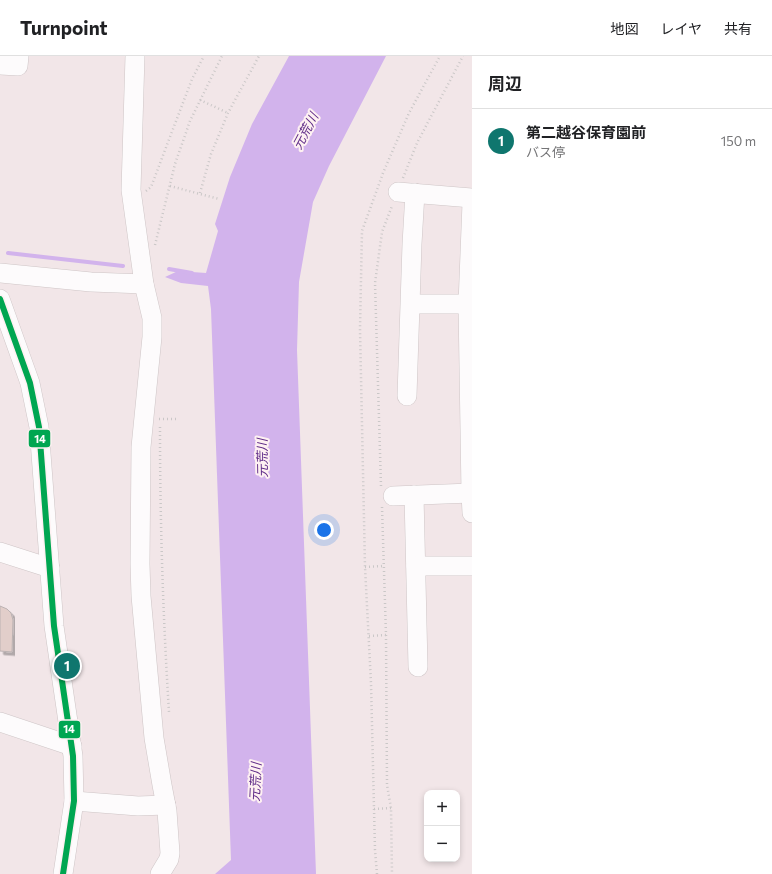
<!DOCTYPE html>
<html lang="ja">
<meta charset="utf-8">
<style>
body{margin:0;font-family:Commissioner,"Noto Sans JP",sans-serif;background:#f6f6f6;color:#202124}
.controls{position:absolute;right:12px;bottom:12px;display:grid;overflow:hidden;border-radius:8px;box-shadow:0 2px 6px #0003}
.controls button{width:36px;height:36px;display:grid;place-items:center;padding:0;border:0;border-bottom:1px solid #e0e0e0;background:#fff;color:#202124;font:20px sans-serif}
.you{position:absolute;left:324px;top:474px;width:14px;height:14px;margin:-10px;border:3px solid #fff;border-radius:50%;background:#1a73e8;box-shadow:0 0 0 6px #1a73e833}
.badge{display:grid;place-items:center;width:26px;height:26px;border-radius:50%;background:#0f766e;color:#fff;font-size:13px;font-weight:700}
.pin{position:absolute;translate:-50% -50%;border:2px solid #fff;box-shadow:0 1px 4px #0006}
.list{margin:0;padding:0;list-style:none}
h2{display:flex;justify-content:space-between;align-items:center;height:52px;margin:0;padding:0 16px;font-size:17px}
h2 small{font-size:13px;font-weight:400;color:#757577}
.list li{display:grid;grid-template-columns:26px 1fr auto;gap:12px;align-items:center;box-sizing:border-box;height:64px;padding:0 16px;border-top:1px solid #e0e0e0}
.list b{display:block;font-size:15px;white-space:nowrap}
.list p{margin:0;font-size:13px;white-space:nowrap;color:#757577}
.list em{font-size:13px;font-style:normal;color:#757577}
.map{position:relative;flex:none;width:472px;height:818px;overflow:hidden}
header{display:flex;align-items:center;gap:24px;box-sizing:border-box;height:56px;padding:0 20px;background:#fff;border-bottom:1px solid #e0e0e0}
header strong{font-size:19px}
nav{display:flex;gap:22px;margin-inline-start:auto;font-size:14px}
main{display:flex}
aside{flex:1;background:#fff}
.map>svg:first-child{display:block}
.water{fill:#d2b3ec}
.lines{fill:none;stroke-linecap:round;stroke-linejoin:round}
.stream{stroke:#d2b3ec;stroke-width:4}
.building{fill:#e2ceca;stroke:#bbb2b2;filter:url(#shadow)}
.minor-casing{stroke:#cec5c6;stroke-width:20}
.path{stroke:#cac7c7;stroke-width:2.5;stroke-dasharray:1 3;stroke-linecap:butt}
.minor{stroke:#fdfbfc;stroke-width:19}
.bus-1-casing{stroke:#fef1f2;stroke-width:9}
.bus-1{stroke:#00a651;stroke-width:6}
.labels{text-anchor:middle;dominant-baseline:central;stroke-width:4;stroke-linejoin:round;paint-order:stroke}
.water-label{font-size:13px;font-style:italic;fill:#5e2a87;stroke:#fef1f2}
.line-badge{stroke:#fef1f2;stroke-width:1.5}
.badge-label{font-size:11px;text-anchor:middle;font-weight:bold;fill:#fff}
</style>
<header>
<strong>Turnpoint</strong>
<nav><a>地図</a><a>レイヤ</a><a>共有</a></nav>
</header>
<main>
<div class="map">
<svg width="472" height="818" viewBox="0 0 472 818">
<defs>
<filter id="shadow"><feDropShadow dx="3.5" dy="3.5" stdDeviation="0" flood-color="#0004"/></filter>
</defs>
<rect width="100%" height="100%" fill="#f2e6e8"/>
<polygon class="water" points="289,0 386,0 329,110 313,146 299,226 297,294 316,818 215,818 231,804 211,253 208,230 181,227 165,221 178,215 206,217 218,175 215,168 230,121 252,68"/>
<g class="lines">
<g class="stream">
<polyline points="8,197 123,210"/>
<polyline points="169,213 192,217"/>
</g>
</g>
<polygon class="building" points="0,550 7,553 11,557 13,564 12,596 0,595"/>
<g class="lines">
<defs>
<g id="minor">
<polyline points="135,0 131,134 144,228 152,262 152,281 141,391 140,508 141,540 154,682 162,729 167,755 170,797 169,803 160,818"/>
<polyline points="0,9 18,10 19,0"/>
<polyline points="398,136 472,142"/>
<polyline points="472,147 468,248 471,437 472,457"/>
<polyline points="0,217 91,226 144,228"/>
<polyline points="0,243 30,327 39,371 54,570 73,700 74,745 63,818"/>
<polyline points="411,248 468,248"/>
<polyline points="407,340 412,188 415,137"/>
<polyline points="414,439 418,611"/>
<polyline points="393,440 471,437"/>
<polyline points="0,496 50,512"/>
<polyline points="416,510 472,510"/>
<polyline points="0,666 72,690"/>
<polyline points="74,745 138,750 166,749"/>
</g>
</defs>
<use href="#minor" class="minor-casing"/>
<g class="path">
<polyline points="200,44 228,57"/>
<polyline points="403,122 417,87 463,0"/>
<polyline points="170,130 219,143"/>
<polyline points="146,135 151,131 192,23 204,0"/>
<polyline points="200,137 211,98 228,57 259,0"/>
<polyline points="155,189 175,108 190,65 222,0"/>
<polyline points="159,363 176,363"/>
<path d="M160,371C160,466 163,561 169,656"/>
<polyline points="381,430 375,227 382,176 392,150"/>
<polyline points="382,451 386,579 387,729 391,752 392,818"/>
<polyline points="365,511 384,510"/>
<polyline points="369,580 386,579"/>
<polyline points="374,753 391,752"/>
<polyline points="377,818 375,794 371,627 365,511 360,273 362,175 383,117 409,57 440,0"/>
</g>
<use href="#minor" class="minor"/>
<defs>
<polyline id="bus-1" points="0,243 30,327 39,371 54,570 73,700 74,745 63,818"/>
</defs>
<use href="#bus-1" class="bus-1-casing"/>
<use href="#bus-1" class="bus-1"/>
</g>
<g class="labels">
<g class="water-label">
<text transform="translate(305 75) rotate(-62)">元荒川</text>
<text transform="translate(262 402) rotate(-91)">元荒川</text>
<text transform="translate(255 726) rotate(-87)">元荒川</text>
</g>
</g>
<g class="line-badge">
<rect x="28" y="373" width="23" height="19" rx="4" fill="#00a651"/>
<rect x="58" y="664" width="23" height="19" rx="4" fill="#00a651"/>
</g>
<g class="badge-label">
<text x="40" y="387">14</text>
<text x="69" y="677">14</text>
</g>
</svg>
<div class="controls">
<button>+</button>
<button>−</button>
</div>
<div class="you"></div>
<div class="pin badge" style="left:67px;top:610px">1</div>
</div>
<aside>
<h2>周辺<small></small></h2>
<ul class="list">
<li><span class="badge">1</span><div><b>第二越谷保育園前</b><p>バス停</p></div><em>150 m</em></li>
</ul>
</aside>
</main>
